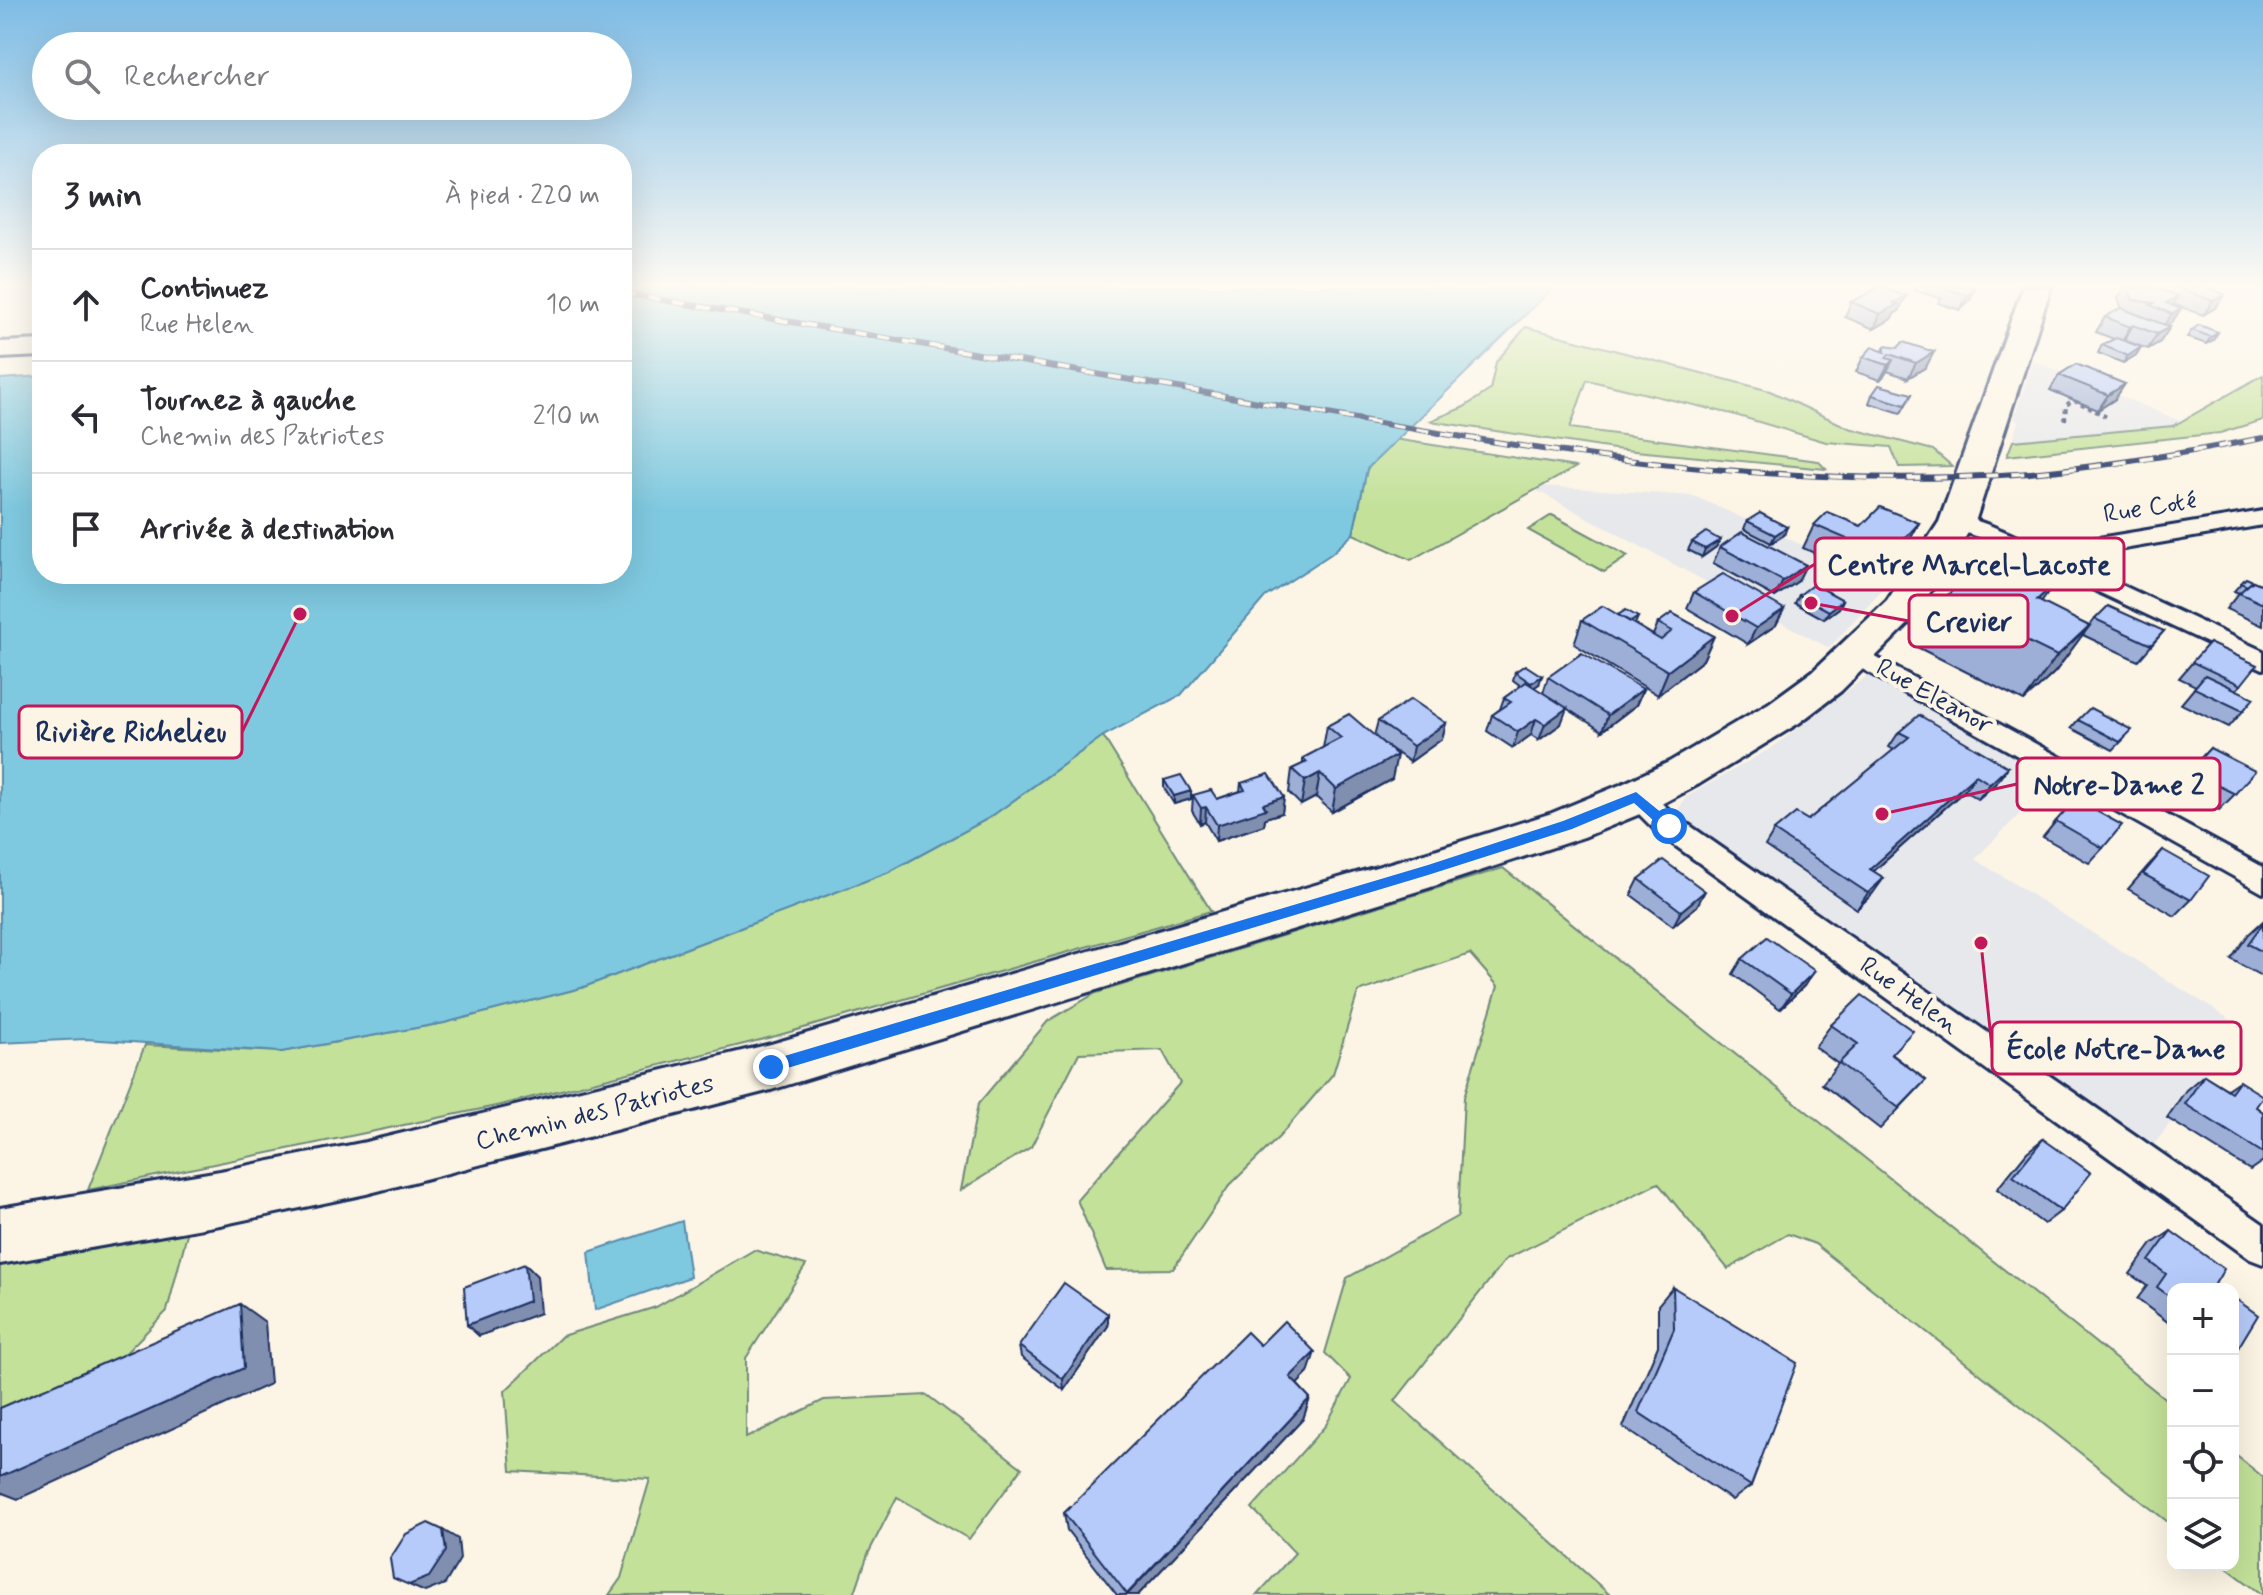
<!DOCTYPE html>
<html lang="fr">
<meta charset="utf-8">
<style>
body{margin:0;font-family:Mynerve,sans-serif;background:#f2f2f3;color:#2b2b33}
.controls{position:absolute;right:24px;bottom:24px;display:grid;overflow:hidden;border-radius:16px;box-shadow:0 8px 32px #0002}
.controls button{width:72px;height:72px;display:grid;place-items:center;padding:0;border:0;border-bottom:2px solid #e1e1e2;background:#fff;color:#2b2b33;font:40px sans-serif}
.stop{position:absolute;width:24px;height:24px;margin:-18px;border:6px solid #1a73e8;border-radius:50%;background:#fff}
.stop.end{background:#1a73e8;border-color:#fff;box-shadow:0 2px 8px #0008}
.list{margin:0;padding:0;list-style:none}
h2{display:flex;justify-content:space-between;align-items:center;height:104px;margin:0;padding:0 32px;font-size:34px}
h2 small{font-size:26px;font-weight:400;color:#7c7c81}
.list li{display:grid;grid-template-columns:52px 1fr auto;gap:24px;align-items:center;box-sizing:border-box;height:112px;padding:0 32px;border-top:2px solid #e1e1e2}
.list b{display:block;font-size:30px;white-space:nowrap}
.list p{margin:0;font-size:26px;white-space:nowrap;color:#7c7c81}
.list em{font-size:26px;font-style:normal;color:#7c7c81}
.icon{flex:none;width:44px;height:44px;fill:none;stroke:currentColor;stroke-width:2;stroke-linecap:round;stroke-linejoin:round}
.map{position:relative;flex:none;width:2263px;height:1595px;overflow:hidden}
.search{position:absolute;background:#fff;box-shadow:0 8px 32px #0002;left:32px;top:32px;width:600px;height:88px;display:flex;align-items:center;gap:20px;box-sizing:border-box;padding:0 28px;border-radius:44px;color:#7c7c81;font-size:30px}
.panel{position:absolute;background:#fff;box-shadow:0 8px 32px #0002;left:32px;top:144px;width:600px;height:440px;border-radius:32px}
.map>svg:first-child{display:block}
.built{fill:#e7e8eb}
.green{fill:#c3e199;stroke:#6f887c;stroke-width:2}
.water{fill:#7fc9e0;stroke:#578bac;stroke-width:2}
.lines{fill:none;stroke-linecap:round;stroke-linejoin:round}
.minor-casing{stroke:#1b2f5e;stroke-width:6}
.secondary-casing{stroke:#1b2f5e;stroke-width:6}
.primary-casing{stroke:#1b2f5e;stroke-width:6}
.path{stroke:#1b2f5e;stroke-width:4;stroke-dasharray:4 4;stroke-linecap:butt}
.minor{fill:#fcf5e5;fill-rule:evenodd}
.secondary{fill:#fcf5e5;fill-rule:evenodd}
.primary{fill:#fcf5e5;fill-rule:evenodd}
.rail-casing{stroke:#1b2f5e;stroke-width:6}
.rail{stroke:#fcf5e5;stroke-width:4;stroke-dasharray:13;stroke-linecap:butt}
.wall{fill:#9dafd7;stroke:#1b2f5e;stroke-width:2}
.shaded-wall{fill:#808eaf;stroke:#1b2f5e;stroke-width:2}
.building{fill:#b7cbfa;stroke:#1b2f5e;stroke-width:2}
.route{fill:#1a73e8}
.labels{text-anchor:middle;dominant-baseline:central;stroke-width:8;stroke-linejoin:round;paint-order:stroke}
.street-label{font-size:26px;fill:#1b2f5e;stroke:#fcf5e5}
.leader{fill:none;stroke:#c2185b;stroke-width:3}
.callout-dot{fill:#c2185b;stroke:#fcf5e5;stroke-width:3}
.callout{fill:#fcf5e5;stroke:#c2185b;stroke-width:3}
.callout-label{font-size:28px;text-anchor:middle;font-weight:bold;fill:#1b2f5e}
</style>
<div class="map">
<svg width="2263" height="1595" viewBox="0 0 2263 1595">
<rect width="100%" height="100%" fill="#fcf5e5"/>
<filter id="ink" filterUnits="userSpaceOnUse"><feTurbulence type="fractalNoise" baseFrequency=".0125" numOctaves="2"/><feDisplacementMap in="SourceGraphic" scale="16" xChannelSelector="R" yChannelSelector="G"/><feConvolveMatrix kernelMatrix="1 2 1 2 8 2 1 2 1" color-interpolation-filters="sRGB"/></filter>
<g filter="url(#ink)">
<g class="built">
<polygon points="2032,360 2181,421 2173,426 2013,441 2018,421 2014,419"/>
<polygon points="1543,486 1694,496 1888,584 1829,648 1536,490"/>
<polygon points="1868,675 1890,684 2057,777 1975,859 2242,1027 2150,1150 1682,819 1678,810 1686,797 1773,747"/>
</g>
<g class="green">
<polygon points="1526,327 1770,391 1849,428 1933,450 1952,466 1899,467 1891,447 1826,442 1732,414 1587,380 1570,428 1818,461 1826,469 1614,449 1430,421 1464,407 1490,390 1496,362"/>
<polygon points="2263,375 2263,420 2220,433 2007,456 2013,441 2173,426"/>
<polygon points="1394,439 1576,467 1411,560 1353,534 1367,469"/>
<polygon points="1552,515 1628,556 1604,572 1528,530"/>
<polygon points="1103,736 1211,911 776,1036 501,1105 88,1190 145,1045 281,1052 444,1023 581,988 889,872 989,818"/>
<polygon points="1503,868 2173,1405 2173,1526 1815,1244 1788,1234 1728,1269 1658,1183 1506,1259 1395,1401 1610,1595 1257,1595 1295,1553 1252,1508 1326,1425 1351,1379 1325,1353 1347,1278 1458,1216 1464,1097 1498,986 1470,954 1358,992 1333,1074 1279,1137 1229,1186 1173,1269 1106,1270 1077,1200 1180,1083 1162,1050 1079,1053 1031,1147 961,1190 978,1104 1048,1021 1096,993"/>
<polygon points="188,1230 167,1311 105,1374 0,1434 0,1265"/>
<polygon points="754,1250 806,1265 746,1358 746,1438 824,1400 927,1395 1022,1468 969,1539 897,1497 868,1554 854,1595 609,1595 621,1578 650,1479 511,1471 505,1391 562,1336 656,1307"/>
<polygon points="2233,1453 2263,1477 2263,1595 2223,1565 2233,1565"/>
</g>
<g class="water">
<polygon points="622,287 1554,287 1367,469 1353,534 1331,554 1265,597 1181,695 1103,736 989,818 889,872 581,988 444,1023 281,1052 86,1039 0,1043 0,379 42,376 42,574 622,574"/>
<polygon points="682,1221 690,1277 595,1310 589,1252"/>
</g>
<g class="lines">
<defs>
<g id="minor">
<path d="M2263,511V525L2066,559L2263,651V669L1985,539L1949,527L1946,522L1957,515C1989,523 2018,537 2047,551L2068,543Z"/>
<polygon points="1855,646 2263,867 2263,893 1846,660 1842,654 1846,648"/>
<polygon points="1636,787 1646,790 1679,818 2263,1224 2263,1264 2250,1259 1659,834 1622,797 1626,790"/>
</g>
<polygon id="secondary" points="42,340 42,356 0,358 0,342"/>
<polygon id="primary" points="2023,287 2051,287 1975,522 1913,619 1841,691 1799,723 1699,784 1652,809 1584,837 1428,888 771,1090 366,1194 220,1225 0,1264 0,1208 220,1171 366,1142 771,1044 1428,852 1552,813 1620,785 1669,762 1769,703 1813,671 1887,601 1939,522"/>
</defs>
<use href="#minor" class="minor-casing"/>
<use href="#secondary" class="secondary-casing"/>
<use href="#primary" class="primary-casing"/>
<g class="path">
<polyline points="2074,400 2107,417"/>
<polyline points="2065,420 2066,405 2072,401"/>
</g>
<use href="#minor" class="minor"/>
<use href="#secondary" class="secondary"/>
<use href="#primary" class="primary"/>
<defs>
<path id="rail" d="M622,293C819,327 1016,360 1213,394C1476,440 1748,493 2016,474C2099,468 2181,454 2263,438"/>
</defs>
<use href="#rail" class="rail-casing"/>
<use href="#rail" class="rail"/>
</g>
<g class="wall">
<polygon points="1918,287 1976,287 1970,300 1960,310 1938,303 1941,298 1916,291"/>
<polygon points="2125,287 2145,287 2170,293 2174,287 2225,294 2215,308 2203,315 2173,304 2172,305 2181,309 2171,323 2167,326 2170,327 2160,342 2148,349 2123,340 2141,347 2136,355 2123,363 2098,353 2102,345 2114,339 2096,332 2105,317 2122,309 2118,299"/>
<polygon points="1851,302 1899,311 1894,314 1891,319 1874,329 1845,317"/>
<polygon points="2192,330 2218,332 2213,340 2206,344 2187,337"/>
<polygon points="1885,346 1926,367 1908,378 1887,371 1880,380 1856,372 1863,357 1883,351"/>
<polygon points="2076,364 2115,399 2098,410 2050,390 2059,375"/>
<polygon points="1912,394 1901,413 1869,403 1872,395"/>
<polygon points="1747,521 1784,535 1771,543 1744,529"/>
<polygon points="1919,523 1906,547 1887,567 1883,566 1871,578 1803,548 1814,525 1861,526"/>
<polygon points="1720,540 1716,547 1702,557 1688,550 1692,542"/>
<polygon points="1720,547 1798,581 1775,597 1713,563"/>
<polygon points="2241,583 2263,585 2263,626 2226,609 2239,593 2234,591"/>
<polygon points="1694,592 1784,609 1776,625 1748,644 1687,608"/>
<polygon points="1799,595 1843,600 1839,608 1824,619 1795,603"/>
<polygon points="1943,600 2041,603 2089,626 2055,672 2024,701 1915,646"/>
<polygon points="1618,615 1638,617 1635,624 1653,635 1658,623 1714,636 1703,660 1658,695 1574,644 1582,620"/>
<polygon points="2095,619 2164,631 2138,661 2083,635"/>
<polygon points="2209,643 2241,685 2236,690 2243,711 2229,727 2181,704 2196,686 2179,678"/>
<polygon points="1515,672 1539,684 1534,687 1561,724 1539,740 1531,735 1513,748 1487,731 1492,715 1500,709 1504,698 1521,686 1513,680"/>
<polygon points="1548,677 1643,689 1636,705 1602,731 1543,693"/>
<polygon points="2078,720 2125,738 2113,750 2071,728"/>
<polygon points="1378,721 1446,723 1442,739 1410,762 1380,741 1392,779 1332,812 1316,797 1301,805 1289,793 1292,769 1303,764 1303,758 1323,748 1327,726 1374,736"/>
<polygon points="1899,732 2008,767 1996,783 1978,799 1964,791 1874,871 1873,893 1857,909 1765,846 1774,831 1808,820 1894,750 1889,747"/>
<polygon points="2210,748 2235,794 2219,810 2175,786"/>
<polygon points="1164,780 1191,791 1191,799 1174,804 1164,788"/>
<polygon points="1241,783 1284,797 1282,813 1265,818 1264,825 1216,841 1205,822 1200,824 1192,811 1193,795 1217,799 1240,791"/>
<polygon points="2098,812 2103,848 2089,863 2043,837 2056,821"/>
<polygon points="2163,850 2191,900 2175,916 2128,889 2148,866"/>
<polygon points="1639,879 1697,906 1673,926 1631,895"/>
<polygon points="2263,921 2263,977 2231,959 2249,934"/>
<polygon points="1742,959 1804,986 1780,1009 1733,974"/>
<polygon points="1831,1025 1892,1054 1926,1080 1880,1129 1822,1084 1838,1064 1815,1047"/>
<polygon points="2204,1075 2227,1089 2239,1081 2256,1107 2263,1112 2263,1161 2250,1170 2167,1118 2186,1090"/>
<polygon points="2043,1139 2061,1211 2044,1224 1997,1189 2027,1152"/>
<polygon points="2171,1231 2215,1284 2173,1289 2173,1326 2137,1299 2147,1286 2130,1274 2152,1244"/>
<polygon points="1673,1287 1751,1486 1732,1500 1623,1427 1658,1346 1658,1305"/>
<polygon points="1108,1326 1064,1390 1021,1357 1019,1346"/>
<polygon points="1260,1345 1308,1373 1297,1384 1310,1398 1303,1419 1138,1595 1117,1595 1067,1530 1064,1513"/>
</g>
<g class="shaded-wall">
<polygon points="1976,287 1970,300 1960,310 1968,295"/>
<polygon points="2225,294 2215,308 2203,315 2213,301"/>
<polygon points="1906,296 1899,311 1894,314 1891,319 1874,329 1880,314 1894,303"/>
<polygon points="2178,296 2169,311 2166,303"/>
<polygon points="2181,309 2171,323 2162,328 2172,314"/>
<polygon points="2133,325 2124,340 2121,342 2130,327"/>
<polygon points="2170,327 2160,342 2148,349 2157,334"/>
<polygon points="2218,332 2213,340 2206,344 2211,337"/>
<polygon points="2141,347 2136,355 2123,363 2128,356"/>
<polygon points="1934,352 1926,367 1908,378 1916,363"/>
<polygon points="1893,360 1885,375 1880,380 1888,365"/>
<polygon points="2125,384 2115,399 2098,410 2108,395"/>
<polygon points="1919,523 1906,547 1887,567 1900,544"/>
<polygon points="1787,527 1784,535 1771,543 1775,535"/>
<polygon points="1720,540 1716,547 1702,557 1705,549"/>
<polygon points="1896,542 1883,566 1871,578 1884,555"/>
<polygon points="1806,565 1798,581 1775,597 1783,581"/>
<polygon points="2056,582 2024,627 2037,600"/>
<polygon points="1843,600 1839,608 1824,619 1829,611"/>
<polygon points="1784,609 1776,625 1748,644 1756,628"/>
<polygon points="2089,626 2055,672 2024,701 2057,656"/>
<polygon points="1714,636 1703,660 1658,695 1668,671"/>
<polygon points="1542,676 1539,684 1529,691 1531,683"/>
<polygon points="1643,689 1636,705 1602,731 1608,715"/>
<polygon points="1567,708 1561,724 1539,740 1545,724"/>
<polygon points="1536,719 1531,735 1513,748 1518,732"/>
<polygon points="1446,723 1442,739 1410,762 1413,746"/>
<polygon points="1397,755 1392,779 1332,812 1336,789"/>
<polygon points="2008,767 1996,783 1978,799 1990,784"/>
<polygon points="1320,773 1316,797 1301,805 1305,781"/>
<polygon points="1976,775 1964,791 1859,884 1870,869"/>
<polygon points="1191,791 1191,799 1174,804 1174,796"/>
<polygon points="1284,797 1282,813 1265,818 1264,825 1216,841 1217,825 1263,804"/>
<polygon points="1206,807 1205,822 1200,824 1201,808"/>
<polygon points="1884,878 1873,893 1857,909 1868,893"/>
<polygon points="1705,891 1697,906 1673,926 1681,911"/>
<polygon points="1815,971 1804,986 1780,1009 1791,994"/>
<polygon points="525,1264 537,1276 540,1313 479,1336 467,1325"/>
<polygon points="240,1304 265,1322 270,1384 18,1499 0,1492 0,1477"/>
<polygon points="1108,1314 1108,1326 1064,1390 1063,1379"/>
<polygon points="1315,1352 1308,1373 1284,1398 1290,1377"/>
<polygon points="1310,1398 1303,1419 1138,1595 1127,1595"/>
<polygon points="443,1530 458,1539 460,1559 445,1584 425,1592 409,1585"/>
</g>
<g class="building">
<polygon points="1880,287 1906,296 1894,303 1898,304 1880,314 1851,302"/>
<polygon points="1947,287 1976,287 1968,295 1946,289"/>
<polygon points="2127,287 2158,289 2178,296 2166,303 2181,309 2172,314 2150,305 2154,303 2133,300"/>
<polygon points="2176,287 2206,287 2225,294 2213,301"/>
<polygon points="2121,308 2170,327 2157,334 2133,325 2130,327 2105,317"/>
<polygon points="2199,325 2218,332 2211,337 2192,330"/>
<polygon points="2116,338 2141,347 2128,356 2102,345"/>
<polygon points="1903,342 1934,352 1916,363 1889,354 1886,358 1893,360 1888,365 1863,357 1872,347 1885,352 1885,346 1898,348"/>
<polygon points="2076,364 2125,384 2108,395 2059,375"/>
<polygon points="1879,385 1912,394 1905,405 1872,395"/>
<polygon points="1880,507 1919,523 1900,544 1896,542 1884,555 1814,525 1827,512 1861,526"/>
<polygon points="1760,513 1787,527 1775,535 1747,521"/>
<polygon points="1706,532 1720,540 1705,549 1692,542"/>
<polygon points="1742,532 1806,565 1783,581 1720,547"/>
<polygon points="1990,552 2056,582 2037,600 2089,626 2057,656 1943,600"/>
<polygon points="1723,574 1784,609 1756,628 1694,592"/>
<polygon points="2246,578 2262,585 2253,581 2247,586 2241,583"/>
<polygon points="2253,581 2263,585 2263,604 2239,593"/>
<polygon points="1814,584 1843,600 1829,611 1799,595"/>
<polygon points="1603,606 1661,640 1672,631 1658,623 1672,613 1714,636 1668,671 1582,620"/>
<polygon points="2108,606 2164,631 2151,645 2095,619"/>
<polygon points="1626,610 1638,617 1631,622 1618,615"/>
<polygon points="2209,643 2257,665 2241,685 2192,662"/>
<polygon points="1582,653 1643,689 1608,715 1548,677"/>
<polygon points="1525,665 1542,676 1531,683 1515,672"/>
<polygon points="2205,675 2254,698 2243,711 2194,688"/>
<polygon points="1526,682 1567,708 1545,724 1536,719 1518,732 1492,715 1511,702 1504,698"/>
<polygon points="1411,699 1446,723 1413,746 1378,721"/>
<polygon points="2090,708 2132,730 2120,742 2078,720"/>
<polygon points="1349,714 1397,755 1336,789 1320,773 1305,781 1292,769 1307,762 1303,758 1341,738 1327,726"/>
<polygon points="1919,715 2008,767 1990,784 1976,775 1870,869 1884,878 1868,893 1774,831 1796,813 1808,820 1909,737 1899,732"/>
<polygon points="2210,748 2255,771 2235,794 2189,771"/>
<polygon points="1269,774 1284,797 1263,804 1266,809 1217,825 1206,807 1201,808 1193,795 1211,790 1217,799 1245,790 1241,783"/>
<polygon points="1181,775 1191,791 1174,796 1164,780"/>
<polygon points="2079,795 2103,808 2098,812 2122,825 2103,848 2056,821"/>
<polygon points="2163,850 2209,876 2191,900 2143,874"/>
<polygon points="1663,860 1705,891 1681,911 1639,879"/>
<polygon points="2263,923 2263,952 2248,944"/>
<polygon points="1767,937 1815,971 1791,994 1742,959"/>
<polygon points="1862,995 1913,1031 1891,1054 1926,1080 1899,1108 1839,1063 1858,1044 1831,1025"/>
<polygon points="2204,1075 2231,1092 2239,1081 2263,1096 2256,1107 2263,1112 2263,1153 2185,1104"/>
<polygon points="2043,1139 2091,1173 2061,1211 2013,1176"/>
<polygon points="2171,1231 2224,1269 2215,1284 2222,1289 2173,1289 2173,1299 2157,1287 2166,1274 2149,1261"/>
<polygon points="525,1264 529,1301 467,1325 464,1287"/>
<polygon points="1064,1283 1108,1314 1063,1379 1019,1346"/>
<polygon points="1673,1287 1797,1363 1751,1486 1638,1412 1674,1329"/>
<polygon points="2233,1297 2258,1315 2238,1348 2233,1344"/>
<polygon points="240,1304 244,1368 0,1477 0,1408"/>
<polygon points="1284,1321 1315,1352 1290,1377 1310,1398 1127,1594 1064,1513 1247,1332 1260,1345"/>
<polygon points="428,1523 443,1530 446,1551 429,1577 409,1585 393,1578 390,1559 406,1534"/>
</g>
</g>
<linearGradient id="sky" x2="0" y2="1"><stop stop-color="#7ebce5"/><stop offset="0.56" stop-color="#fefaf3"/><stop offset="1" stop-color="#fefaf3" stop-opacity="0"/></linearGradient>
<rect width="2263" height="510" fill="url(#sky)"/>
<polygon class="route" points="1636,792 1674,823 1674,830 1664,830 1634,803 1572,829 1428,875 771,1073 763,1067 771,1060 1428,865 1563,821"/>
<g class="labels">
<g class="street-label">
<text transform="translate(2150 508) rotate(-9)">Rue Coté</text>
<text transform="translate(1934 697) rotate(29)">Rue Eleanor</text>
<text transform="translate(1909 996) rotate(35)">Rue Helen</text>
<text transform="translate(595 1113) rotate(-14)">Chemin des Patriotes</text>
</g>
</g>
<path class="leader" d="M1732 616L1815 564M1811 603L1909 621M300 614L242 732M1882 814L2017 784M1981 943L1992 1048"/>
<g class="callout-dot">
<circle cx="1732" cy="616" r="8"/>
<circle cx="1811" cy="603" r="8"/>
<circle cx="300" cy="614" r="8"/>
<circle cx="1882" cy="814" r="8"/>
<circle cx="1981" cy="943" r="8"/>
</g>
<g class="callout">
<rect x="1815" y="538" width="309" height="52" rx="8"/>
<rect x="1909" y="595" width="119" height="52" rx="8"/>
<rect x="19" y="706" width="223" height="52" rx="8"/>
<rect x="2017" y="758" width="203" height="52" rx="8"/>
<rect x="1992" y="1022" width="249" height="52" rx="8"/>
</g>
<g class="callout-label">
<text x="1969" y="574">Centre Marcel-Lacoste</text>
<text x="1969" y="631">Crevier</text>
<text x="131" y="741">Rivière Richelieu</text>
<text x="2119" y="794">Notre-Dame 2</text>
<text x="2116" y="1058">École Notre-Dame</text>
</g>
</svg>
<div class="controls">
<button>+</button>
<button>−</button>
<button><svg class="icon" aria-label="locate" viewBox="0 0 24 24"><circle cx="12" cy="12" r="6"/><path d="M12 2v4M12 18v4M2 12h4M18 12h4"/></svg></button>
<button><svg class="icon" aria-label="layers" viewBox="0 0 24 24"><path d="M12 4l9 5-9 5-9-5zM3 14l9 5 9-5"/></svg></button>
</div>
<div class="stop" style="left:1669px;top:826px"></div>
<div class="stop end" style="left:771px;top:1067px"></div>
<div class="search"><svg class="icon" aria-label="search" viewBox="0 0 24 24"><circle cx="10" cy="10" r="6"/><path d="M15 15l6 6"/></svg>Rechercher</div>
<section class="panel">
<h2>3 min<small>À pied · 220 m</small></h2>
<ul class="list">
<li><svg class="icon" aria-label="ahead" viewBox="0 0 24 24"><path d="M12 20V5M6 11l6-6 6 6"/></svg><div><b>Continuez</b><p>Rue Helen</p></div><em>10 m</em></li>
<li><svg class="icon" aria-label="left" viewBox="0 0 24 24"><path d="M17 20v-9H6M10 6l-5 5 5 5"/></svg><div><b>Tournez à gauche</b><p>Chemin des Patriotes</p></div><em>210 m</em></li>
<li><svg class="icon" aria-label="arrive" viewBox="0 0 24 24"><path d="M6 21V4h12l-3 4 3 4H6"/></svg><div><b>Arrivée à destination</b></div></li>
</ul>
</section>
</div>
